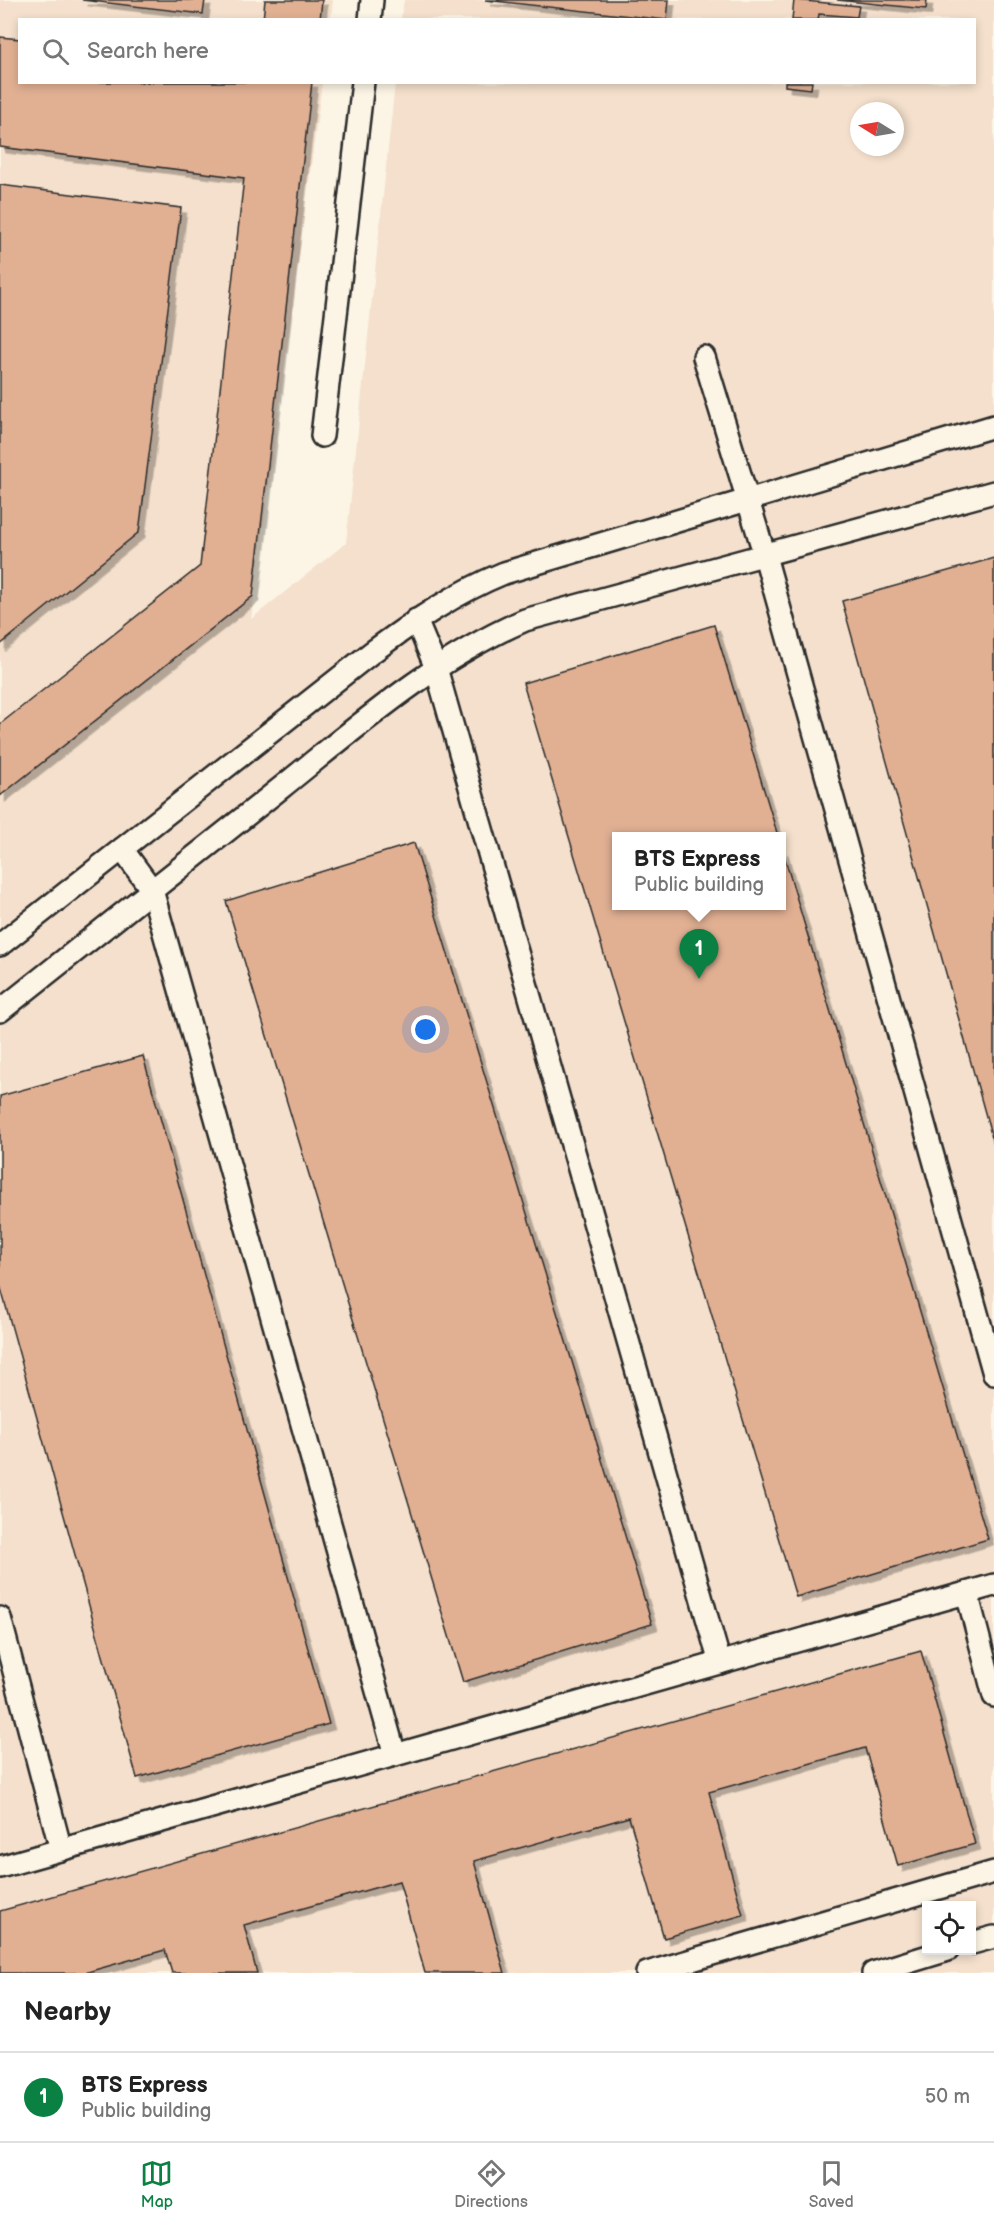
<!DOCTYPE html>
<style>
body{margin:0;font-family:"Balsamiq Sans",sans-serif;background:#f2f2f2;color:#222}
.controls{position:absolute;right:18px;bottom:18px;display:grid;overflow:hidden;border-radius:0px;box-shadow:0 3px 9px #0003}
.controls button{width:54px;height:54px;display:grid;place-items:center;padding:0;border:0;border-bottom:2px solid #e0e0e0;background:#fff;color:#222;font:30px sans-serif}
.compass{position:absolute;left:850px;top:102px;width:54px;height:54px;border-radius:50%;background:#fff;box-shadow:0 3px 9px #0003;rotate:281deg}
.you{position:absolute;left:426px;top:1030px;width:21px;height:21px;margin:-15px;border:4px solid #fff;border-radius:50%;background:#1a73e8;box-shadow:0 0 0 9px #1a73e833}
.badge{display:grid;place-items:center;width:39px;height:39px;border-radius:50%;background:#0b8043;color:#fff;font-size:20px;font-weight:700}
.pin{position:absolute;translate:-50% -50px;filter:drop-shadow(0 2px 3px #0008)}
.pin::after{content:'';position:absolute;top:32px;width:21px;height:18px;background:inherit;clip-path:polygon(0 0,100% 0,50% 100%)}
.popup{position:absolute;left:612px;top:832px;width:174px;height:78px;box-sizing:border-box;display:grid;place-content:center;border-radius:0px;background:#fff;filter:drop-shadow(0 2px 4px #0005);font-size:20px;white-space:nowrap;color:#767676}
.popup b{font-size:22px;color:#222}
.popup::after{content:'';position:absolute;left:50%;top:100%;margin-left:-12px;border:12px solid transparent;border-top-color:#fff}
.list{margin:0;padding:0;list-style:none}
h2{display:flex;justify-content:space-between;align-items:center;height:78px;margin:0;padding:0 24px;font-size:26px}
h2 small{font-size:20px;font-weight:400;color:#767676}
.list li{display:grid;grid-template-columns:39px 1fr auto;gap:18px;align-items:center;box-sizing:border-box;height:90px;padding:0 24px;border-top:2px solid #e0e0e0}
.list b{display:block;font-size:22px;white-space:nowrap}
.list p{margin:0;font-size:20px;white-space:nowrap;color:#767676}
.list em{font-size:20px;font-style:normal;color:#767676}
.icon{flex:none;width:33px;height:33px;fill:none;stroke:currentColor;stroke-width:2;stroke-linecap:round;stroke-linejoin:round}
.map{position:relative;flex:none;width:994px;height:1973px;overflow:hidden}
.search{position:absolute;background:#fff;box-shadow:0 3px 9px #0003;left:18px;right:18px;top:18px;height:66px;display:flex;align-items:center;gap:15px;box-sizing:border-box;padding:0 21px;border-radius:0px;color:#767676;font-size:22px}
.sheet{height:168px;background:#fff}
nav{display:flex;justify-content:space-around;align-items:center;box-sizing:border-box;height:84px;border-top:2px solid #e0e0e0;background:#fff;font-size:16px;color:#767676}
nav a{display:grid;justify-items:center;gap:3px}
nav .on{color:#0b8043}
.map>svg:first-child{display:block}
.built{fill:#f4e0cc;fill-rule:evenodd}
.building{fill:#e1b093;stroke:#2b2b2b;stroke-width:1.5;filter:url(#shadow)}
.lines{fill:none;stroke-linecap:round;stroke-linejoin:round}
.service-casing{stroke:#2b2b2b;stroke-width:26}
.service{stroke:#fcf5e5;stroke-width:21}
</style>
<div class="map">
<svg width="994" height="1973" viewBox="0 0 994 1973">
<defs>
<filter id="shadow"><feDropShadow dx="5.5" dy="5.5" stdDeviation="0" flood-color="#0004"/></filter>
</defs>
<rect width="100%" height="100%" fill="#fcf5e5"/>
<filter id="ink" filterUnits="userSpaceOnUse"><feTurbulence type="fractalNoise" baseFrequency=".0167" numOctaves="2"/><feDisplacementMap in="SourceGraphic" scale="12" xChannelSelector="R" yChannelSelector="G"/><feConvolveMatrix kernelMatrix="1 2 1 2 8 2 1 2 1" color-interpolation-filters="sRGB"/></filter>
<g filter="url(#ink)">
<path class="built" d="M0,0H333L331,19L20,20V82L322,83L251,619L346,543L395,83L974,82V20L401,19L404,0H994V1973H0ZM859,111H895V147H859ZM616,836H782V906H616ZM926,1906H972V1950H926Z"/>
<g class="building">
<polygon points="82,0 205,0 203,14"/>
<polygon points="265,0 322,0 320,20 263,20"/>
<polygon points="485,0 669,0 667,20"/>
<polygon points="794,0 859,6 857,17 819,14 818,20 792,20"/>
<polygon points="837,0 927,0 926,9"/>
<polygon points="0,37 20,39 20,82 312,82 253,596 0,796 0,724 200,566 244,178 0,147"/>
<polygon points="785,82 812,82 811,89 785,86"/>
<polygon points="0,185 181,208 139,532 0,645"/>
<polygon points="994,558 994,1145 842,601"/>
<polygon points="714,625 778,836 616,836 616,906 782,906 782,849 988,1539 796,1597 523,683"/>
<polygon points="414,843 652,1624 463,1682 226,901"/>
<polygon points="143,1056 329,1724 137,1778 0,1285 0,1096"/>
<polygon points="921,1651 975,1844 898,1866 865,1748 709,1792 743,1915 664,1938 629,1817 474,1861 505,1973 425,1973 399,1881 244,1925 257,1973 172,1973 165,1950 84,1973 0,1973 0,1911"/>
</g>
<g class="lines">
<defs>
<g id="service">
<polyline points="370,20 372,0"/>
<polyline points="704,357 765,556 994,1374"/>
<polyline points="322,436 363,82"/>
<polyline points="416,620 436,668 720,1663"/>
<polyline points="122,849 152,890 395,1755"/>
<path d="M0,945L371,653C413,622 455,593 504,573L994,426"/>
<path d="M0,1011C94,936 188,862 282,787C358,726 434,659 525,620L994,492"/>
<polyline points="967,1593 994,1696"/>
<polyline points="0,1618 61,1850"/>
<polyline points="0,1867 994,1585"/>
<polyline points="972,1943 994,1937"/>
<polyline points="647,1973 994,1872"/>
<polyline points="873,1973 948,1950"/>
</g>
</defs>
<use href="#service" class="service-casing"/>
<use href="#service" class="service"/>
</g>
</g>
</svg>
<div class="controls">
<button><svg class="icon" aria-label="locate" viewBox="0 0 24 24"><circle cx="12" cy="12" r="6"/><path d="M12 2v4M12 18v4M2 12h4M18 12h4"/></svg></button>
</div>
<svg class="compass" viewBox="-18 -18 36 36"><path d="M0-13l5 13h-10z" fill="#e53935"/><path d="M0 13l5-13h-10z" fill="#767676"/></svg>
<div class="you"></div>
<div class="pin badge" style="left:699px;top:979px">1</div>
<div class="popup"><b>BTS Express</b>Public building</div>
<div class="search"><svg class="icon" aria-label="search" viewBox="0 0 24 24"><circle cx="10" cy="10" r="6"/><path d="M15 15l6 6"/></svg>Search here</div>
</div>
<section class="sheet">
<h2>Nearby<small></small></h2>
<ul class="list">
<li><span class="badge">1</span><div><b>BTS Express</b><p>Public building</p></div><em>50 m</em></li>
</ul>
</section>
<nav>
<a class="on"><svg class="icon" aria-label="map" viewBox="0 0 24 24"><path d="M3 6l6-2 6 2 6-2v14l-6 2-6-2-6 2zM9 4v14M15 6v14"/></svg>Map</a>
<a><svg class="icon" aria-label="directions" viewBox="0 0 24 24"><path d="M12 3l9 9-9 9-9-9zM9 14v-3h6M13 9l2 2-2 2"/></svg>Directions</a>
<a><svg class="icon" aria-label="saved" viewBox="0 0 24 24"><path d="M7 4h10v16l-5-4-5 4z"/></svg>Saved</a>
</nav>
